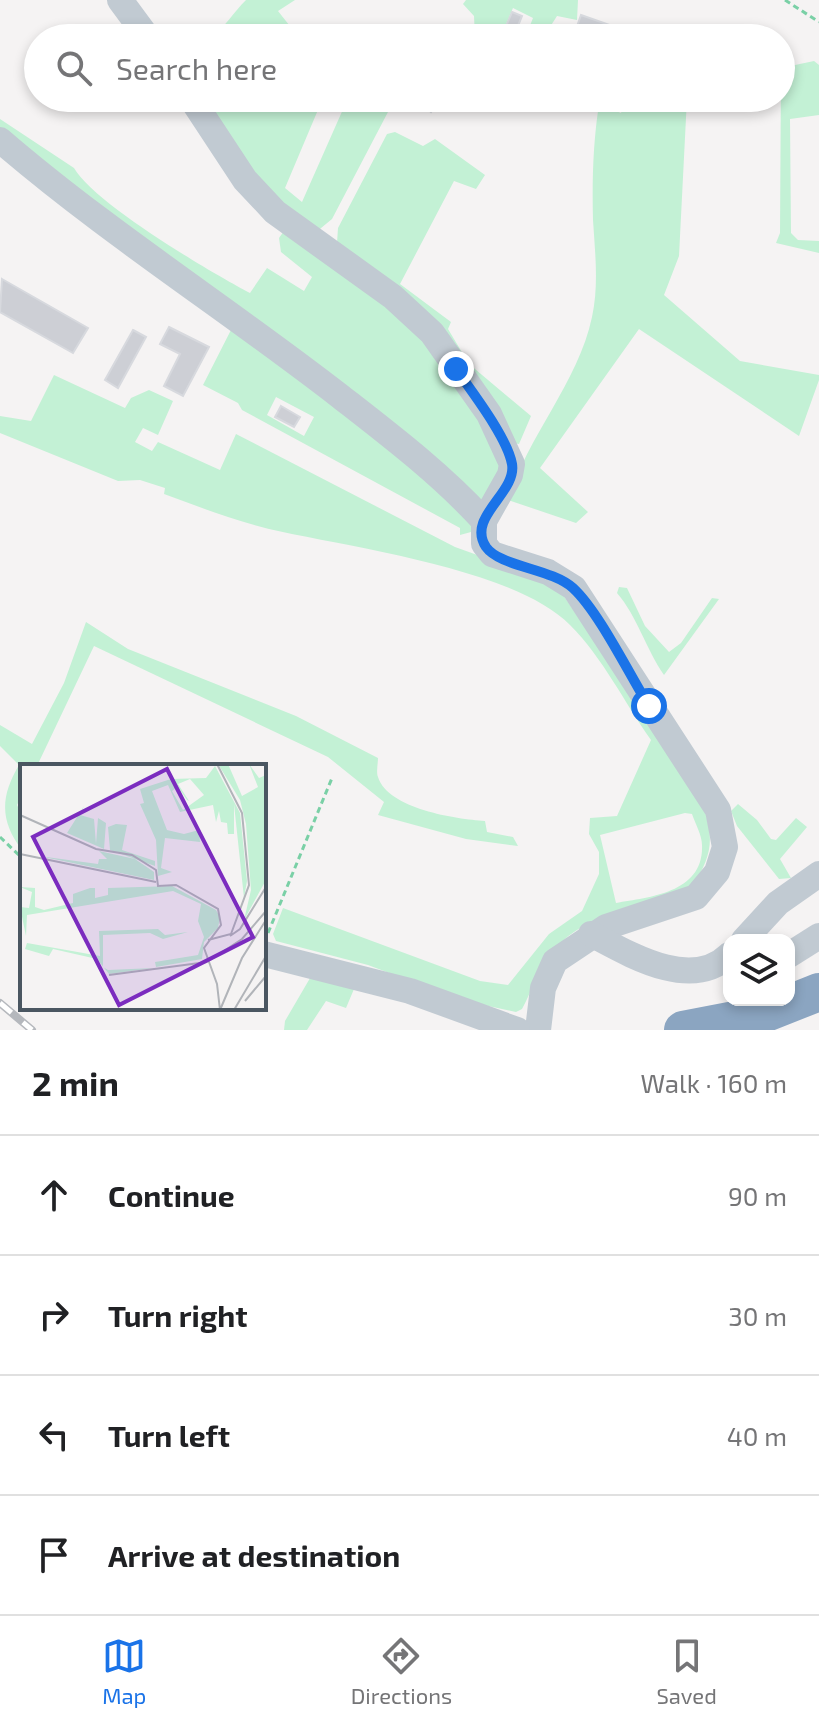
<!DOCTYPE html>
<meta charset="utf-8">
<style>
body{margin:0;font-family:"Exo 2",sans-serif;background:#f2f2f2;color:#202124}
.controls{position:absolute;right:24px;bottom:24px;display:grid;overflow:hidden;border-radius:16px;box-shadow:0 4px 12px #0003}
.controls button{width:72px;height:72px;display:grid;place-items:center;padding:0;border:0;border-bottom:2px solid #e0e0e0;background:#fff;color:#202124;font:40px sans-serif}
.stop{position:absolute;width:24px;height:24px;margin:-18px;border:6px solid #1a73e8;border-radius:50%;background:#fff}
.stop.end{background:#1a73e8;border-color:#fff;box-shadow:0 2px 8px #0008}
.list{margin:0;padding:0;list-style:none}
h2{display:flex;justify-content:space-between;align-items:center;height:104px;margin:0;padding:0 32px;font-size:34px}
h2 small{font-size:26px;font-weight:400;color:#757577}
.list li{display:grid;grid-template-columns:52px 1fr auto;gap:24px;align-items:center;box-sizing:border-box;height:120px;padding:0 32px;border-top:2px solid #e0e0e0}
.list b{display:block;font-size:30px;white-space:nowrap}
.list em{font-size:26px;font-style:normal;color:#757577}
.icon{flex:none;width:44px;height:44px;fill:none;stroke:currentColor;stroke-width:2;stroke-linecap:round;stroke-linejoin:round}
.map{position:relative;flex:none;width:819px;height:1030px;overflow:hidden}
.search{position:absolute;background:#fff;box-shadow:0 4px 12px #0003;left:24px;right:24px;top:24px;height:88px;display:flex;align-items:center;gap:20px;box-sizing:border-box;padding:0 28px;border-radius:44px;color:#757577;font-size:30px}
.sheet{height:584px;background:#fff}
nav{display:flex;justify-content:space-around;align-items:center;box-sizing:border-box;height:112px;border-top:2px solid #e0e0e0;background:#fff;font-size:22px;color:#757577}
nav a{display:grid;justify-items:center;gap:4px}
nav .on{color:#1a73e8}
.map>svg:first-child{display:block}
.green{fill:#c3f1d5;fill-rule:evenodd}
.building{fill:#cdcfd5;stroke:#d7d9de;stroke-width:2}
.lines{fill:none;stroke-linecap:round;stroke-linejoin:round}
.path{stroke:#7ad0a6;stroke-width:3;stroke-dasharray:6 4;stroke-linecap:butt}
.minor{stroke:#c1cad2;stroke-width:26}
.highway{stroke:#8ba5c1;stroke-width:38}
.rail-casing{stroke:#b5b8bd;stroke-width:8}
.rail{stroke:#fff;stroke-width:5;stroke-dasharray:15;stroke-linecap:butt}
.route{stroke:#1a73e8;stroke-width:10}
.inset-road{fill:none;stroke:#b1b4b9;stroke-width:2}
.view{fill:#7b2cbf;fill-opacity:0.15;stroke:#7b2cbf;stroke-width:4}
.inset-edge{fill:none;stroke:#4a5661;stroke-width:4}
</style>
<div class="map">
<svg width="819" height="1030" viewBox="0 0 819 1030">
<rect width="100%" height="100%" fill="#f5f3f3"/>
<g class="green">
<path d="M246,0H295L278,11L297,35L306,38H210C226,26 233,13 246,0Z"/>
<polygon points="466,0 578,0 577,20 557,16 543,38 525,38 533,18 513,8 500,38 475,38 474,16 463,4"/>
<polygon points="636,27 691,38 635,38"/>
<polygon points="814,61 819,65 819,115 790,119 791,233 798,240 819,241 819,253 776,243 780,233 781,68"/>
<polygon points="199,98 323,98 285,188 302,202 348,98 385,98 388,112 332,219 315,233 278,206"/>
<path d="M626,98H687L679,256L664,295L740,361L819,375V380L799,436L639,329L540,468L588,512L576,523L508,500C528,435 578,383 592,317C599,285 595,252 593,220C592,181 593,143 599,104L621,113Z"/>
<path d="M0,119L74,168C95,204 210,272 250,293L267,268L304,291L312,277L281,252L279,238L284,231L407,321L474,405L503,469L482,506L0,132Z"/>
<polygon points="395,132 423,146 435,139 485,175 476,189 454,181 400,284 451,322 448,329 469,364 531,416 519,444 512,443 337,243 338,228 387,134"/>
<path d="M233,326L364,420L473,526L471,532L460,535V528L242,410L238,403L203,385ZM276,397L314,417L304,436L267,415Z"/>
<path d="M54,375L125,408L131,398L149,390L173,401L158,435L143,428L135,442L152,451L158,442L220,470L236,434L455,547L555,583L700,796C714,836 715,852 691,888C646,903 587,912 555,949C539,966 533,989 522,1009L516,1012L461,1000L368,965L276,941L273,934L283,908L480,981L508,985L549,934L582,911L599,874V852L589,834L590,818L617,816L651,740C624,702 603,658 570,625C514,568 347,547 269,529C233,520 199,507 164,494L165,488L140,480L118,481L0,433V416L31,421ZM685,813L692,814C695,823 702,835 702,845C704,893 650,897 616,903L600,835Z"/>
<path d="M619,587L627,588L645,626L669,652L681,643L712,598L719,599L664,675C646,649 637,616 617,593Z"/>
<path d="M86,622L128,649L296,716L378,758C378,763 376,772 378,777C388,809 456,819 485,821L487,832L513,837L518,846L466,839L378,815L384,802L328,757L94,646L37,766H22V795L17,805L22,815V850C0,821 0,797 19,765L0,746V725L32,744L64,683Z"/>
<polygon points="738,804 757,820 771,839 776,840 796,818 807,827 780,859 791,878 779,879 737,826 731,811"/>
<polygon points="313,973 354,989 346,1008 326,1001 307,1030 284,1030 285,1021"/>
</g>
<g class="building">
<polygon points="512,12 522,16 513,38 501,38"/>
<polygon points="581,15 624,30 621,38 573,38"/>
<polygon points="415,98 443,98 431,112"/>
<polygon points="2,279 88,328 73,353 0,312"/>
<polygon points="169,327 209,347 183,396 164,386 180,354 160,344"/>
<polygon points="133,330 146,337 118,388 105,380"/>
<polygon points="281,406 300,417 294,427 275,417"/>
</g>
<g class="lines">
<g class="path">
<polyline points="785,0 819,22"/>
<polyline points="0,837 22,858"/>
<polyline points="268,933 332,778"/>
</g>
<g class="minor">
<polyline points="120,0 148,38"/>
<polyline points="191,98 245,180 275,212 393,297 432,333 489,414 512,464 510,475 484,521 484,544 492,554 548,572 574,588 718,810 725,847 717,872 696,897 606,927 555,961 543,988 538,1030"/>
<path d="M0,140C108,233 228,309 341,397C391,436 441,474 484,521"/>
<path d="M591,934C629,954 691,992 729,955"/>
<polyline points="744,940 778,903 819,874"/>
<polyline points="264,954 410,991 517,1030"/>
<polyline points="789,955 819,936"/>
</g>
<polyline class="highway" points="683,1030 761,1015 819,992"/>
<defs>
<polyline id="rail" points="0,1003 32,1030"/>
</defs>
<use href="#rail" class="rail-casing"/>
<use href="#rail" class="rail"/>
</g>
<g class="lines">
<path class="route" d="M456,369C472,392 507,437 512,464C517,493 466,517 486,547C500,567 551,568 573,588C599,612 629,674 649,706"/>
</g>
<g transform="translate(20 764)">
<rect width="246" height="246" fill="#f5f3f3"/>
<path d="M198,0H208L222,32L238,23L229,0L239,14L246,11V116L224,156L231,126L226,60L220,36ZM195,2L220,49L227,117L224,134L214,40V70H208L207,59L201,58L199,47L196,58L193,41L160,48L148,21L132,27L147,66L164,70L179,66L180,78L145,74L141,104L152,108L138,112L136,76L120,40L124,39L120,25L151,15L186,14ZM170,15L184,31L163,46L152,27L158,23L167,36L169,37L158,20ZM64,42L60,51L74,55L76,80L78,54L86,59L84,85L47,69ZM96,60L107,61L102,86L135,97V102L90,86L88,63ZM79,87L115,95L134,108V116L19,92L78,100L79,95H87ZM152,122L196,146L200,153L198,164L184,178L182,195L136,203L135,198L178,191L184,173L178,157L181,140L153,127L7,151L6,172L0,143L9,144L12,128L0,123L15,124V143L24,146L53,139V130L70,124H75V134L88,131V124ZM138,165L145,171L168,168L143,175L130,169L83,171V203L88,206L134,204L89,210L77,195L33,185L29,192L5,185L7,179L80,192L79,167Z" fill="#c3f1d5" fill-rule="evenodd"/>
<path class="inset-road" d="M0,51L76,85L112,91L136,106L138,122L156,121L198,145L201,161L184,184L197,220L200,246M0,90L136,118M210,172L220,165L246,123M188,176L211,170L229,121L222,49L197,0M187,198L222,175L246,147M89,211L187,198M225,237L246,212M200,246L222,194L246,156M214,246L246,192"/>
<path class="view" d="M147,5L233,173L99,241L13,73Z"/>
<rect width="246" height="246" class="inset-edge"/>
</g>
</svg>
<div class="controls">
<button><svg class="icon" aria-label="layers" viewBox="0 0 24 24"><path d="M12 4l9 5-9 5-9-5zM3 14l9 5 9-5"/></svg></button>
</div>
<div class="stop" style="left:649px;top:706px"></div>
<div class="stop end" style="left:456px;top:369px"></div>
<div class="search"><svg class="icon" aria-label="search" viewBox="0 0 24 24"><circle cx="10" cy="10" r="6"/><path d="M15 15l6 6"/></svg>Search here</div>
</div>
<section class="sheet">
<h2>2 min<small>Walk · 160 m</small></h2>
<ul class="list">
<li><svg class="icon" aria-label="ahead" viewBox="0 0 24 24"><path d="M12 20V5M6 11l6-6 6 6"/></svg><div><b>Continue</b></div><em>90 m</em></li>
<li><svg class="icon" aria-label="right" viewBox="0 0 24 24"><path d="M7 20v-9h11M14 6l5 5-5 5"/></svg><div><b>Turn right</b></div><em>30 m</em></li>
<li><svg class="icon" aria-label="left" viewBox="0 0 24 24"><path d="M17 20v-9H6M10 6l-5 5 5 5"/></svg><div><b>Turn left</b></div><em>40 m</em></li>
<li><svg class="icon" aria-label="arrive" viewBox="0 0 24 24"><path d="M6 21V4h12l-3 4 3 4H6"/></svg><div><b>Arrive at destination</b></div></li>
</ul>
</section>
<nav>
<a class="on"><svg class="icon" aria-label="map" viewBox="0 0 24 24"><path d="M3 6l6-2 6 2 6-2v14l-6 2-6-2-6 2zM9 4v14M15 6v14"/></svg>Map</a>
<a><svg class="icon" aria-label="directions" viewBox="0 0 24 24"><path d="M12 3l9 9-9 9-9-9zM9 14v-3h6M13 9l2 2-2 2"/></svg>Directions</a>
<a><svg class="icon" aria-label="saved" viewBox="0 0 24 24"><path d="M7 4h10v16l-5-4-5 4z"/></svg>Saved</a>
</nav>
